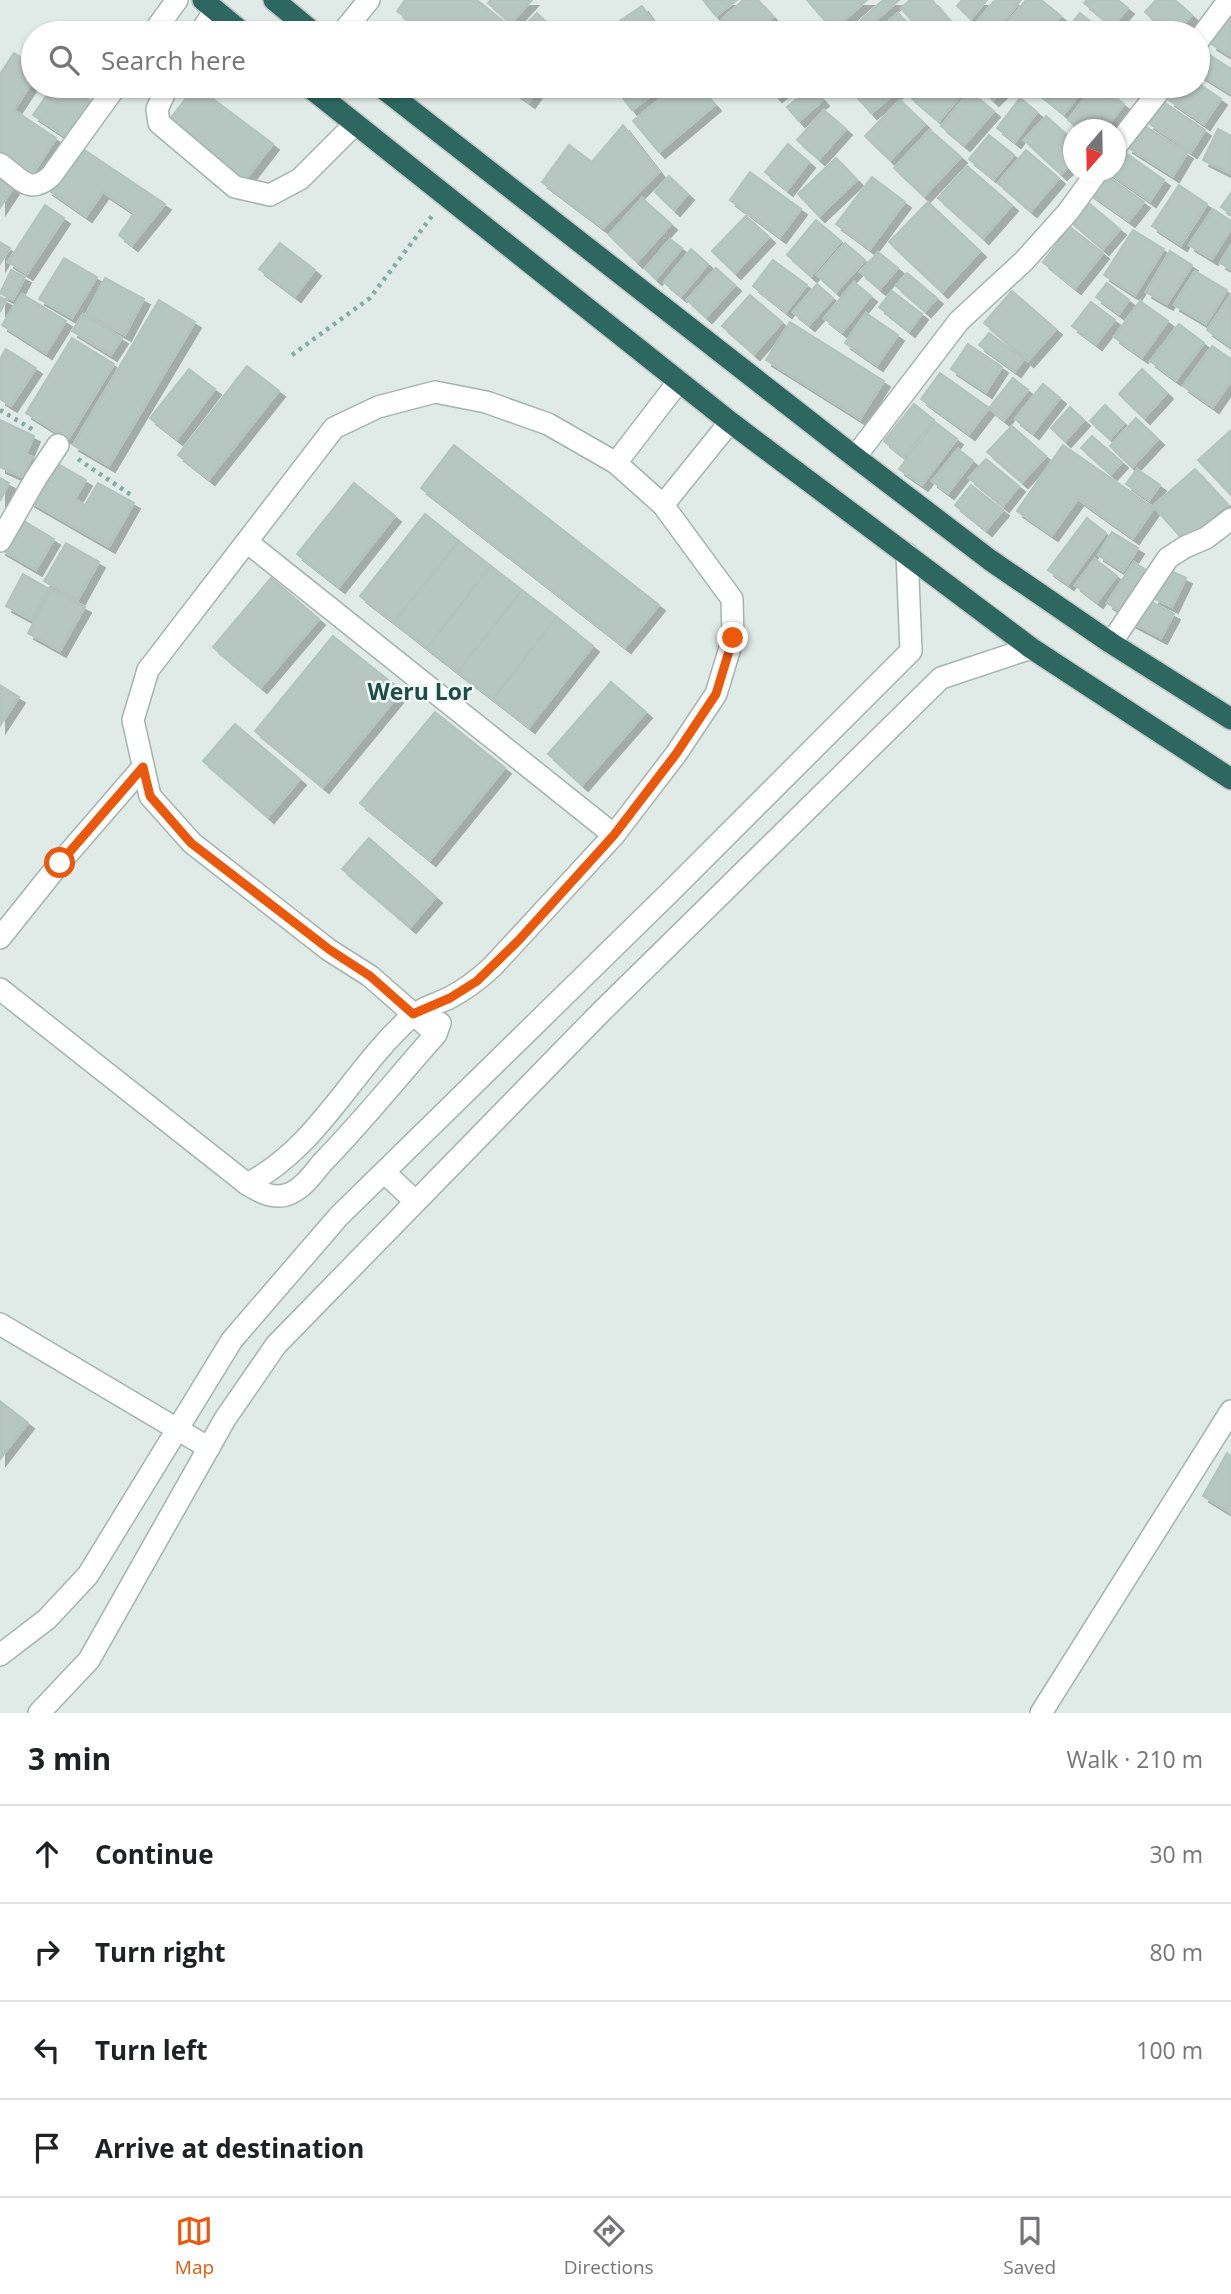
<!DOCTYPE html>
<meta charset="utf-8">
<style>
body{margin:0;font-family:"Open Sans",sans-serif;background:#f6f6f6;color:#202124}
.compass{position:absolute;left:1063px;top:119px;width:63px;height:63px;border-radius:50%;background:#fff;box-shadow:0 2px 5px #0004;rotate:200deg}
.stop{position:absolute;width:21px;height:21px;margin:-16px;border:5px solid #ea580c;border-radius:50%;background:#fff}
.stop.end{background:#ea580c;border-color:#fff;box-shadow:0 2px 7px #0008}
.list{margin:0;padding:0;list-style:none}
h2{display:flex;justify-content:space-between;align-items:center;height:91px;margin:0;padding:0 28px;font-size:30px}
h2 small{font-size:23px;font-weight:400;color:#757577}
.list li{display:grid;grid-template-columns:46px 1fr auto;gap:21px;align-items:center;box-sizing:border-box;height:98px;padding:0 28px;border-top:2px solid #e0e0e0}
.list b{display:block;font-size:26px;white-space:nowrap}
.list em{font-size:23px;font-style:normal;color:#757577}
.icon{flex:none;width:38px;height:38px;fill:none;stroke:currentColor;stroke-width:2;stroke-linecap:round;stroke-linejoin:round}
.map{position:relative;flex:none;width:1231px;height:1713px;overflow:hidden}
.search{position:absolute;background:#fff;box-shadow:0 2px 5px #0004;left:21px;right:21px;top:21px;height:77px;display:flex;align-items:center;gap:18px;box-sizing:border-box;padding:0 24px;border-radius:38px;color:#757577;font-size:26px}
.sheet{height:483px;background:#fff}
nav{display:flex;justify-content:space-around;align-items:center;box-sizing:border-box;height:98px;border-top:2px solid #e0e0e0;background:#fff;font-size:19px;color:#757577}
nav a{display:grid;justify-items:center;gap:4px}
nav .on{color:#ea580c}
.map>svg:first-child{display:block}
.building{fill:#b6c6c0;stroke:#b3c4bf;stroke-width:2;filter:url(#shadow)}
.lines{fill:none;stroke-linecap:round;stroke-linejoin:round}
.minor-casing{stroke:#a3b3ae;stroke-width:24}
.highway-casing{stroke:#c1c8c7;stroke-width:24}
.path{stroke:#81aea4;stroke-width:4.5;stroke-dasharray:3.5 5;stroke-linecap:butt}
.minor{stroke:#fff;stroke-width:21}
.highway{stroke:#2d6760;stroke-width:21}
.route{stroke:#ea580c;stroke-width:9}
.labels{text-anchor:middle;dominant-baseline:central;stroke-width:5;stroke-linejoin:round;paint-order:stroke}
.quarter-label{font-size:23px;font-weight:bold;fill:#1d4d45;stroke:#f1f8f5}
</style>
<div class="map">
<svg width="1231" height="1713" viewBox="0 0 1231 1713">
<defs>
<filter id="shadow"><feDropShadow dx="6" dy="6" stdDeviation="0" flood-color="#0004"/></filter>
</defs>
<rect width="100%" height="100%" fill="#e0ebe7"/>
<g class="building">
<polygon points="405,0 477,0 503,21 493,33 408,33 401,28 408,20 397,11"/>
<polygon points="491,0 532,0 511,23 488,3"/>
<polygon points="703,0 737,0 716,16"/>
<polygon points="743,0 758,0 773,17 754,33 725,33 717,24"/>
<polygon points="807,0 867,0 833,30"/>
<polygon points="883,0 899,0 867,28 861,20"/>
<polygon points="910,0 932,0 959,32 922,33 901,8"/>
<polygon points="962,0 987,0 971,19 957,6"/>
<polygon points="995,0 1021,0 994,33 977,33 971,29"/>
<polygon points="1026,0 1041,0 1061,16 1047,33 999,33"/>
<polygon points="1087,0 1118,0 1128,8 1112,26 1084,3"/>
<polygon points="1156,0 1175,0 1192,15 1175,33 1168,33 1145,12"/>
<polygon points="642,6 661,33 602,33"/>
<polygon points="1231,10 1231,56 1211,44"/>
<polygon points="537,13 557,33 529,33 523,27"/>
<polygon points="898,13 916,33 877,33 876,32"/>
<polygon points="1080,13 1105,33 1077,33 1069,27"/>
<polygon points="780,23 788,33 766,33"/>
<polygon points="1199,48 1231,69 1230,93 1198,73"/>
<polygon points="14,53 33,66 33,81 14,110 56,138 30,178 0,158 0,74"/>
<polygon points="1198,83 1221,99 1204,124 1169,100 1178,86 1198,86"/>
<polygon points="53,86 68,86 95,104 71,140 33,115"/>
<polygon points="83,86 102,86 96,95"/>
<polygon points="196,86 273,144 242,184 165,125"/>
<polygon points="507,86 540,86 529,102"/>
<polygon points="614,86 664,86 632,110"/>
<polygon points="676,86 698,86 715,105 659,152 633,121"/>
<polygon points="768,86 789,86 776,96"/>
<polygon points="854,86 904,86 871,113 850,89"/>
<polygon points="918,86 964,86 967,88 939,121 909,96"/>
<polygon points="978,86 1007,86 993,100"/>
<polygon points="1034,86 1073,86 1081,92 1064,114 1032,88"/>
<polygon points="1094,86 1099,86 1124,104 1105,130 1081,130 1068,120"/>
<polygon points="811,87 823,100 799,121 787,107"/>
<polygon points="970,91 994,111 964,145 941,126"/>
<polygon points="1020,98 1037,112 1015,142 997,128"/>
<polygon points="900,100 925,124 890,160 865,136"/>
<polygon points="1162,101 1205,130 1191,152 1148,123"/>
<polygon points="824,110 846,129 819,159 797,140"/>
<polygon points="1046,116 1074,141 1074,162 1061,174 1024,140"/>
<polygon points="1142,124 1187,153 1173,176 1127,147"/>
<polygon points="623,125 659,172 603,228 542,182 569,145 592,162"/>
<polygon points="1218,129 1231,136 1231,174 1203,160"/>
<polygon points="930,130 961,157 924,196 894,168"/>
<polygon points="989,135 1014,155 994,179 969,159"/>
<polygon points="788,144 809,162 787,190 765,172"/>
<polygon points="83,149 165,204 132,245 119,235 134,213 103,192 86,216 47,189"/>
<polygon points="1026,150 1059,178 1031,211 998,183"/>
<polygon points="1123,151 1164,180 1150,201 1108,172 1116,172 1116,162"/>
<polygon points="836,158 857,180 819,216 798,194"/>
<polygon points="967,166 1012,205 983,238 938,198"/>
<polygon points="750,172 801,209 780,237 730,200"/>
<polygon points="1102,172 1144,202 1129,221 1087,191"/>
<polygon points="669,176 688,194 674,210 655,192"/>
<polygon points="872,177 905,202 870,249 836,224"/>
<polygon points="0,180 13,188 0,208"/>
<polygon points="1179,185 1207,204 1181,245 1152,226"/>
<polygon points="1231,193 1231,214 1221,207"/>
<polygon points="642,198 671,224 637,262 609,235"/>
<polygon points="1085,200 1120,229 1103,249 1068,219"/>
<polygon points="928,202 980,251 942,292 889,242"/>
<polygon points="45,205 64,218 27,274 8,262"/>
<polygon points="1213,209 1231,221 1231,229 1212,259 1189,245"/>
<polygon points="746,216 769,237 735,273 712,251"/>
<polygon points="816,220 841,241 811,276 787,255"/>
<polygon points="1070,227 1103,253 1075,288 1043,262"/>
<polygon points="1133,230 1164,249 1135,295 1104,275"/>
<polygon points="670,239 682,248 656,279 645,269"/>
<polygon points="0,242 10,248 0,264"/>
<polygon points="280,243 315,270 295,296 259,269"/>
<polygon points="845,243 865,260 836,292 817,275"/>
<polygon points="1231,245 1231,269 1220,263"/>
<polygon points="691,249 708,264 681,296 664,282"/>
<polygon points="1170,251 1192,265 1167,304 1146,292"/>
<polygon points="878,252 898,268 880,289 860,272"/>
<polygon points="64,258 97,277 72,318 39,299"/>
<polygon points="773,260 807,285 786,312 753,286"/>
<polygon points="716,268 735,285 706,317 687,300"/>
<polygon points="11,270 25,277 13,300 0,293"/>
<polygon points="1195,271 1227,290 1206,324 1174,305"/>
<polygon points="907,273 937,298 925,311 896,286"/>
<polygon points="105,278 144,299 125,335 86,314"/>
<polygon points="854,282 871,296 842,332 824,318"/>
<polygon points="1107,283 1129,300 1119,314 1096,297"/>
<polygon points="817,284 833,298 809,325 793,312"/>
<polygon points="892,291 922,314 909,331 879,307"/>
<polygon points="1012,291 1056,329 1028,361 984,323"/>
<polygon points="22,294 66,321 46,353 2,325"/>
<polygon points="750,295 782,322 754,354 722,326"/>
<polygon points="1230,296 1231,344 1230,346 1207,330"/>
<polygon points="0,297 6,300 0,312"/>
<polygon points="159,300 195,322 109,466 73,445"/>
<polygon points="1140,301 1168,321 1142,357 1114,337"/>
<polygon points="1091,302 1115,320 1096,344 1072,326"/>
<polygon points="866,313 898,335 877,365 845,343"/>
<polygon points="83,314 122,338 111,355 72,331"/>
<polygon points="790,322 884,381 860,419 766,360"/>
<polygon points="1179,324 1204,343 1176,380 1150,361"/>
<polygon points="989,333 1024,359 1015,371 979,345"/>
<polygon points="72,338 114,364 68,439 26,413"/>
<polygon points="968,344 1002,367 986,392 951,369"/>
<polygon points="1212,346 1231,359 1231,381 1213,407 1183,386"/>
<polygon points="6,349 36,368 11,406 0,399 0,359"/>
<polygon points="247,366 279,391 209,479 178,455"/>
<polygon points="189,369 215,389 177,439 150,418"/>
<polygon points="1142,369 1167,393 1144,418 1119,394"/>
<polygon points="940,373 989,408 969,434 921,399"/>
<polygon points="1013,378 1028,390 1004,420 989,408"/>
<polygon points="1043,384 1060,398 1033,433 1015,419"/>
<polygon points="914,404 934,420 904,457 884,441"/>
<polygon points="1105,405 1124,423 1110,439 1090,421"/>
<polygon points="1070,407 1084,420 1065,441 1051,428"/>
<polygon points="1136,418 1158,439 1132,467 1110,446"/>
<polygon points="0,420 34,436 26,454 32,457 22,477 0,467"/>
<polygon points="935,422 957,439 922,485 899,469"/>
<polygon points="1012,426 1046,456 1022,482 987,452"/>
<polygon points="1231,430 1231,495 1198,460"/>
<polygon points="1092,436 1122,462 1111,474 1081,448"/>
<polygon points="454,445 659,605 625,647 421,488"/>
<polygon points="1063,445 1154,508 1133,538 1078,499 1052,535 1017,511"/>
<polygon points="958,449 973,461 948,493 932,481"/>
<polygon points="986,459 1019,486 1003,506 969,478"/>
<polygon points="53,461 86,480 75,499 85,505 98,483 134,503 109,547 29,501"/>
<polygon points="1137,469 1160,485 1149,500 1126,484"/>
<polygon points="1195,469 1228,505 1186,543 1153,506"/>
<polygon points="0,478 9,483 0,501"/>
<polygon points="354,483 395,516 339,587 297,554"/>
<polygon points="971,485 1003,510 986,530 955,505"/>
<polygon points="425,514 459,541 394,622 360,596"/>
<polygon points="19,518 54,539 36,570 0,549"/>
<polygon points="1087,518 1106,533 1068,584 1048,570"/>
<polygon points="1112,532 1138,548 1123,571 1098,555"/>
<polygon points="459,541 491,566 427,648 394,622"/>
<polygon points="66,543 99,562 78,600 44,581"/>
<polygon points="1095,559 1117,576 1097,602 1075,585"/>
<polygon points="1134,562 1153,575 1126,615 1107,603"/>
<polygon points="491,566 522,590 458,672 427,648"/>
<polygon points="1167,569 1186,578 1172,607 1153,598"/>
<polygon points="23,574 49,589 32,620 6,606"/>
<polygon points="271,578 319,619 261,687 213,647"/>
<polygon points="51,589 85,607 60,651 28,633"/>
<polygon points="522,590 557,617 493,699 458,672"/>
<polygon points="1144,598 1174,614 1161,638 1131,622"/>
<polygon points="557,617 593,646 529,727 493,699"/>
<polygon points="333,636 402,691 323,787 255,731"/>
<polygon points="611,682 646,712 582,785 548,754"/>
<polygon points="0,685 19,697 0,726"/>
<polygon points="435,712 505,768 430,860 360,803"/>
<polygon points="235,724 300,779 268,817 203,761"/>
<polygon points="369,838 436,897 410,927 342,869"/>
<polygon points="0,1401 28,1423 0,1459"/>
<polygon points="1227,1453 1231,1456 1231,1513 1203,1496"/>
</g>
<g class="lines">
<defs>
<g id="minor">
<polyline points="153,33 177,0"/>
<polyline points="200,33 215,10"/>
<polyline points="342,33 369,0"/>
<polyline points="1198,41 1229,0"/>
<polyline points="168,86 157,109 159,123 235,187 270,195 300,179 355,124"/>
<polyline points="1116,146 1163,86"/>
<path d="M0,164C20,178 29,196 51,176L116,86"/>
<polyline points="855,457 959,321 1024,261 1068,212 1097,172"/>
<polyline points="616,463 679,381"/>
<polyline points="663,505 730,422"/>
<polyline points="0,541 36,478 58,445"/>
<polyline points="247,542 614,835"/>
<polyline points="1111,643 1168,558 1185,547 1206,538 1231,519"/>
<polyline points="0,938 60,863 143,767"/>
<path d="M0,989L247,1184C260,1192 275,1201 291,1193C304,1187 313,1174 322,1163C362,1122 398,1077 436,1034L440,1023"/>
<polyline points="385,1173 415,1201"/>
<path d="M247,1184C318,1148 353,1068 411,1017C421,1008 437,1004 449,998C465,990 479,979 492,967L614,835L676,754L716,694L733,638L732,599L663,505L616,463L548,424L486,402L435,392L378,407L334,428L148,670L133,720L150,796L192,843L329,950L370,976L436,1034"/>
<polyline points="0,1324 209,1448"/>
<polyline points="0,1655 47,1619 88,1575 232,1340 339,1216 668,894 911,651 907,554"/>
<polyline points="39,1713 89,1660 225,1419 276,1345 600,1013 941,678 1031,648"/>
<polyline points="1041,1713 1231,1411"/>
</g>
<g id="highway">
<polyline points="203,0 243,33"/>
<polyline points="274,0 314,33"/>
<polyline points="308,86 730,422 1031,648 1231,779"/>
<polyline points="380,86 855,457 990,560 1111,643 1231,719"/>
</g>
</defs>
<use href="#minor" class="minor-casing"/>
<use href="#highway" class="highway-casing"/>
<g class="path">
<polyline points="292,355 370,298 432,216"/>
<polyline points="0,410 35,431"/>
<polyline points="78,459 131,495"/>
</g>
<use href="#minor" class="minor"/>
<use href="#highway" class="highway"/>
</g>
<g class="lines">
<polyline class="route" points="60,863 143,767 150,796 191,843 330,950 370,976 413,1014 450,998 477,981 519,940 614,835 676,754 716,694 733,638"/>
</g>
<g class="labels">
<g class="quarter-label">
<text x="420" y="691">Weru Lor</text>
</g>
</g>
</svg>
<svg class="compass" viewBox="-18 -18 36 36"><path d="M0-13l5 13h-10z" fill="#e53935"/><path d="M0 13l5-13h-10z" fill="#757577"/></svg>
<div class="stop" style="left:60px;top:863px"></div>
<div class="stop end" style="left:733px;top:638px"></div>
<div class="search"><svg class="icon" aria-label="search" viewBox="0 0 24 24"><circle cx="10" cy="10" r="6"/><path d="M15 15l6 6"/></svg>Search here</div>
</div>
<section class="sheet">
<h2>3 min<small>Walk · 210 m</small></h2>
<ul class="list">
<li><svg class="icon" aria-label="ahead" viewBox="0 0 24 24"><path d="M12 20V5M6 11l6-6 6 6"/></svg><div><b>Continue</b></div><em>30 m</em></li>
<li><svg class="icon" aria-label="right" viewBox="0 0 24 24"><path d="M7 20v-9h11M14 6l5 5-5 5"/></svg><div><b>Turn right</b></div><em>80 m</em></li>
<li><svg class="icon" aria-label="left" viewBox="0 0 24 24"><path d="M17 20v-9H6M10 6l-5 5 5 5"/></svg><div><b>Turn left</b></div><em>100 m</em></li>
<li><svg class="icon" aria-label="arrive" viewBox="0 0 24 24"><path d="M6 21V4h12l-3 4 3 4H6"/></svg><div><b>Arrive at destination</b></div></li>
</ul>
</section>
<nav>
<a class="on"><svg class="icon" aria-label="map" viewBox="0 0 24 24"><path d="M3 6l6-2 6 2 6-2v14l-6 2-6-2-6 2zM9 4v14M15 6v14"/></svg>Map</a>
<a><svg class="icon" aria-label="directions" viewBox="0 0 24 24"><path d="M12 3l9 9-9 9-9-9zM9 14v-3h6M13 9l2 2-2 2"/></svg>Directions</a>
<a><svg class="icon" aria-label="saved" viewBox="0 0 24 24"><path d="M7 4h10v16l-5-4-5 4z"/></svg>Saved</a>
</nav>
